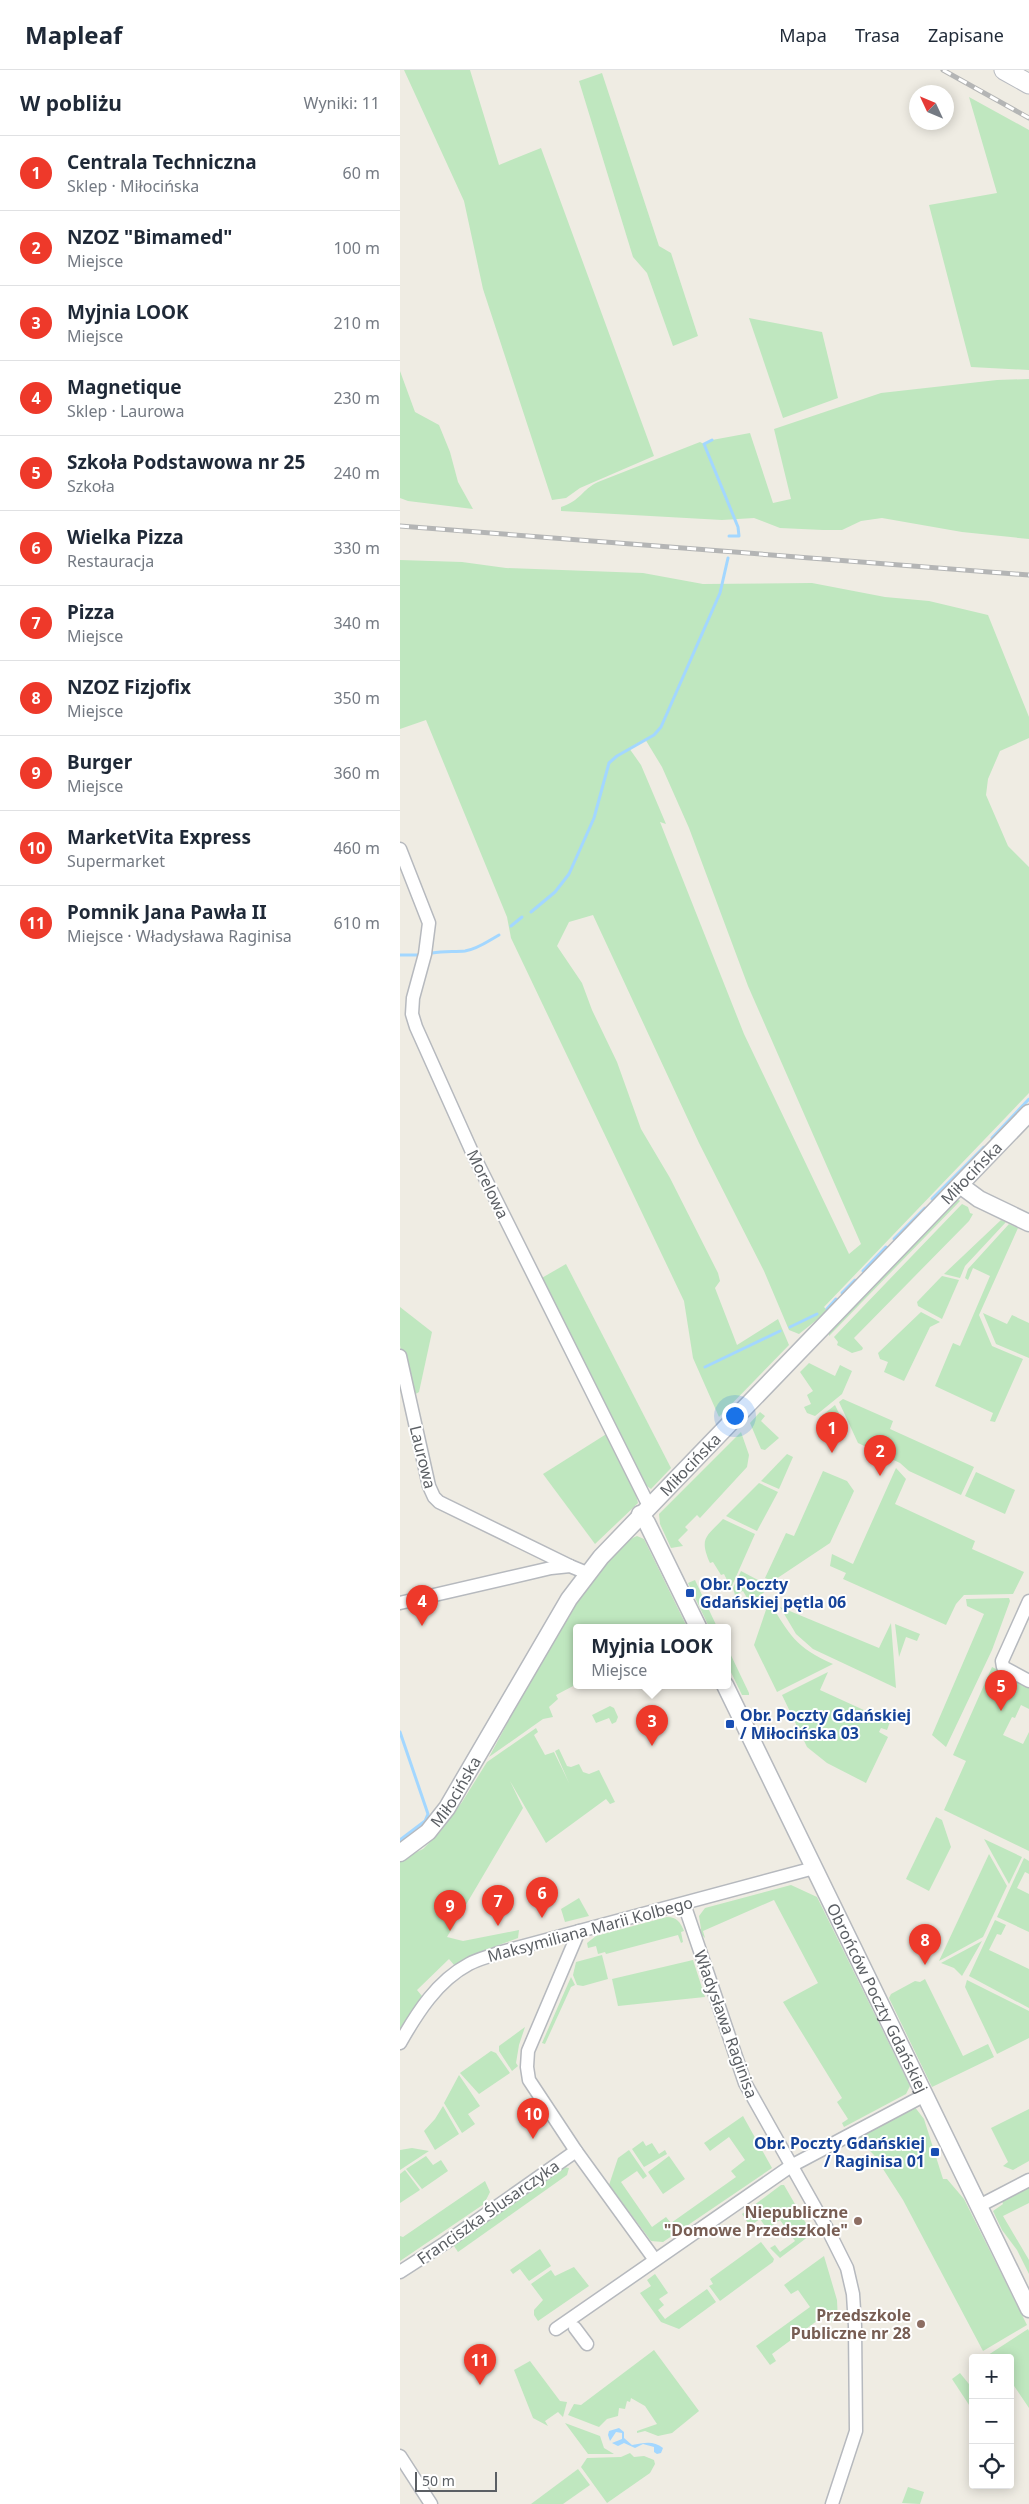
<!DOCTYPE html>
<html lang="pl">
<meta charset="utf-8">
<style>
body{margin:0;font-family:"Noto Sans",sans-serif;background:#f2f2f3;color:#1f2937}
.controls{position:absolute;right:15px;bottom:15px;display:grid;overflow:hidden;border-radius:5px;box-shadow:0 2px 12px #0003}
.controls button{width:45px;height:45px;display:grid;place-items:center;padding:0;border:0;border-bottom:1px solid #e0e1e3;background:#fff;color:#1f2937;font:25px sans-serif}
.compass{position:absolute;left:509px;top:15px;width:45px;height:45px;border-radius:50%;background:#fff;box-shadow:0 2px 12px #0003;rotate:314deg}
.scale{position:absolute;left:15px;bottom:12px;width:82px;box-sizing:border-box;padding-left:5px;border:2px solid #5b5f64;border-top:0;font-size:14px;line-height:18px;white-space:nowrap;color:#5b5f64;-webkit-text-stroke:4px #fff;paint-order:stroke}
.you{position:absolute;left:334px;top:1345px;width:18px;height:18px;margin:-12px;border:4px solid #fff;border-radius:50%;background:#1a73e8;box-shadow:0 0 0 8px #1a73e833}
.badge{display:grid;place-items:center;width:32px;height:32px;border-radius:50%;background:#ee392a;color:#fff;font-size:16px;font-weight:700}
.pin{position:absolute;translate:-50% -41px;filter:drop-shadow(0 1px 2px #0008)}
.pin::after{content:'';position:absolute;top:26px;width:18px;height:15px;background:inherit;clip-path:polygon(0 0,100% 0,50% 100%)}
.popup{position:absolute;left:173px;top:1554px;width:158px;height:65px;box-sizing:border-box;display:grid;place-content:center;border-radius:5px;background:#fff;filter:drop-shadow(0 1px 4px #0005);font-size:16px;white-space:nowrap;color:#747a83}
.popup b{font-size:19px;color:#1f2937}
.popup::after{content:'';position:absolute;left:50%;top:100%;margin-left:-10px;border:10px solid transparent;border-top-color:#fff}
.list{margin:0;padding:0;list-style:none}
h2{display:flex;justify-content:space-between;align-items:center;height:65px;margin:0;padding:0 20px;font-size:21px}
h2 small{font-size:16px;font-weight:400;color:#747a83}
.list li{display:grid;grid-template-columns:32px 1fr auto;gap:15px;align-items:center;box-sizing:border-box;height:75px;padding:0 20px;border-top:1px solid #e0e1e3}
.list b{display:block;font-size:19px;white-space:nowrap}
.list p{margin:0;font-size:16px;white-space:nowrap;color:#747a83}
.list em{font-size:16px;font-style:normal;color:#747a83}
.icon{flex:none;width:28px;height:28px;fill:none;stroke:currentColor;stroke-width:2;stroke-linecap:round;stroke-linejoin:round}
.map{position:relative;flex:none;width:629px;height:2434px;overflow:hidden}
header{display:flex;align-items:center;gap:30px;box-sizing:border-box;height:70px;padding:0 25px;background:#fff;border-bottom:1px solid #e0e1e3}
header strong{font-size:24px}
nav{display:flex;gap:28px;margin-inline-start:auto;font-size:18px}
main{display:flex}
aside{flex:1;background:#fff}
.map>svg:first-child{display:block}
.green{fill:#bfe7bf;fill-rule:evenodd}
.water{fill:#a3d7ff}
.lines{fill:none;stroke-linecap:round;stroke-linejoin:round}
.stream{stroke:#a3d7ff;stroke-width:3}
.minor-casing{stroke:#b6b9be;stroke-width:15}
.tertiary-casing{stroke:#b6b9be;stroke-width:19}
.secondary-casing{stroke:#b7bac0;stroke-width:21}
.minor{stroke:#fff;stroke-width:12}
.tertiary{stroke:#fff;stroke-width:16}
.secondary{stroke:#fff;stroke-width:19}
.rail-casing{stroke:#b4b5b5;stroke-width:5}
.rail{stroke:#fff;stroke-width:3;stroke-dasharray:9;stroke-linecap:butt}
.transit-dot{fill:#1a4fb4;stroke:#fff;stroke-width:2}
.education-dot{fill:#8d6e63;stroke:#fff;stroke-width:2}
.labels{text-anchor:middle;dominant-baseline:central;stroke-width:4;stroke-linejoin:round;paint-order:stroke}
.street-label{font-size:16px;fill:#5b5f64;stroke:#fff}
.transit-label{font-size:16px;font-weight:bold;fill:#164399;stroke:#fff;text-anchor:start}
.education-label{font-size:16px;font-weight:bold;fill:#785e54;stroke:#fff;text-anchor:end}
</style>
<header>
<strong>Mapleaf</strong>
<nav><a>Mapa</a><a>Trasa</a><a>Zapisane</a></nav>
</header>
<main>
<aside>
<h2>W pobliżu<small>Wyniki: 11</small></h2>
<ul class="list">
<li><span class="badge">1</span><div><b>Centrala Techniczna</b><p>Sklep · Miłocińska</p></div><em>60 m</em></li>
<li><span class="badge">2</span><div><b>NZOZ &quot;Bimamed&quot;</b><p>Miejsce</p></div><em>100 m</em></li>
<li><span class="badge">3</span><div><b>Myjnia LOOK</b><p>Miejsce</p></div><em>210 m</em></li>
<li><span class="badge">4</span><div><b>Magnetique</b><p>Sklep · Laurowa</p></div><em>230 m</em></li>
<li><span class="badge">5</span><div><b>Szkoła Podstawowa nr 25</b><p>Szkoła</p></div><em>240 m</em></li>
<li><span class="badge">6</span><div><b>Wielka Pizza</b><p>Restauracja</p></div><em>330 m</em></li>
<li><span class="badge">7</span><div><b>Pizza</b><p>Miejsce</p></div><em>340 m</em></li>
<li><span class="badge">8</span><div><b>NZOZ Fizjofix</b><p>Miejsce</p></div><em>350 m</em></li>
<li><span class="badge">9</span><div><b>Burger</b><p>Miejsce</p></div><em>360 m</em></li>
<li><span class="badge">10</span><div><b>MarketVita Express</b><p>Supermarket</p></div><em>460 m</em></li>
<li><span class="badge">11</span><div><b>Pomnik Jana Pawła II</b><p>Miejsce · Władysława Raginisa</p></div><em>610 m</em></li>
</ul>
</aside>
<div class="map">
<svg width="629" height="2434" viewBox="0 0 629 2434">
<rect width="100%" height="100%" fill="#efece3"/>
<g class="green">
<polygon points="4,0 70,0 99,95 141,78 254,386 180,418 166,428 152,430 83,219 64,131"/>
<polygon points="202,3 259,176 271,183 298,266 273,276 247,203 233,187 179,11"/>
<polygon points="569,27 629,60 629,300 571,297 529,135 597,123"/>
<polygon points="349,248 422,262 438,328 383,348"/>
<polygon points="0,301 15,342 39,355 50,382 58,412 73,439 8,431 0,428"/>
<path d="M629,309V469L562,462L482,448L461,451L442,460H423L380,458L354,448L322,450L161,441V437C182,430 181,420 198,412L300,372L304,374L312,370L350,363L373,433L391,429L374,359L481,323L597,310Z"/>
<path d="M0,490L62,492L106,498L243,503L303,514L412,513L485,527L529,531L588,545L629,647V668L600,681L588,709L586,725L608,776L629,797V1023L424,1237L428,1241L399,1264L389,1260L364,1201L299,1073L193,845L169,852L157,876L182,913L192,940L217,992L241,1059L270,1108L318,1203L320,1211L315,1218L337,1275L378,1249L389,1275L319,1347L293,1288L284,1231L111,868L107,847L26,650L0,659ZM245,669L262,697L289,758L348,916L461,1174L449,1184L344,964L260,752L266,754L241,695L229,678Z"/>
<polygon points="559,1130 560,1131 429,1266 429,1261 555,1131"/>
<polygon points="562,1134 568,1137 570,1143 573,1144 569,1151 454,1268 463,1278 462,1280 452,1283 437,1275 438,1272 434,1267"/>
<polygon points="601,1150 606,1152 565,1196 560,1208 544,1204"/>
<polygon points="609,1154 618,1158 579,1245 592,1276 623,1289 595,1352 590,1351 593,1343 535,1316 553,1273 560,1276 590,1206 573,1198 568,1210 565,1208 568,1199"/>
<polygon points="166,1194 271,1398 251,1419 243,1413 140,1209"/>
<polygon points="542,1206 559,1210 542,1249 518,1236 517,1232"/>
<polygon points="0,1237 32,1262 19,1322 9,1328 0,1275"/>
<polygon points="521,1242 540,1252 530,1257 504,1311 484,1302 488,1292 480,1289 478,1283"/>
<polygon points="583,1243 607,1254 612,1245 629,1253 629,1288 596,1274"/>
<polygon points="409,1293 435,1306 440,1295 452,1301 442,1324 415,1346 407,1343 404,1337 411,1334 407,1325 413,1321 400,1302"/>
<polygon points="443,1329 493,1351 490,1359 574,1397 561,1425 509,1401 500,1393 458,1373 439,1332"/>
<polygon points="435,1335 448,1362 419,1348"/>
<polygon points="360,1342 365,1346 361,1351 379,1368 365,1380 361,1379 350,1353"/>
<polygon points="341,1362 349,1385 347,1397 300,1448 297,1445 285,1457 288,1460 278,1470 283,1476 271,1478 260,1454 259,1444"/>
<polygon points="208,1363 234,1416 238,1433 195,1474 143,1404"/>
<polygon points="387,1384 393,1387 379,1419 361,1411"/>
<polygon points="496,1398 506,1409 495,1434 575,1471 572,1479 624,1502 613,1524 564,1525 556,1534 546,1555 443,1509 446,1503 430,1496 432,1484 453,1494"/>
<polygon points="423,1401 447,1411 454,1421 430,1473 373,1511 365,1508 386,1463 394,1466"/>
<polygon points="576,1402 615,1420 605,1444 565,1426"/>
<polygon points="359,1413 378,1422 357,1461 326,1446"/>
<path d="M323,1449L355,1464L331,1518L324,1504L321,1505L313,1492L310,1493C299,1468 306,1467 323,1449Z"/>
<path d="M237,1466L244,1469L287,1557H177V1614L156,1625L158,1629L149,1637L153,1647L143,1649L89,1687C114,1642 194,1481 237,1466Z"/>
<polygon points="341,1501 371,1517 350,1533 343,1521 335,1525 333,1518"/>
<polygon points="295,1510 317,1557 309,1557 288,1513"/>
<polygon points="609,1528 610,1531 592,1580 546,1677 532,1665 584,1544 567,1536 566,1529"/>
<path d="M369,1531C389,1564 396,1578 433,1594L377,1622L354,1575Z"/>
<polygon points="380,1537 479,1578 491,1553 496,1618 413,1579 396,1564"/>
<polygon points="495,1554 520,1564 517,1571 506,1567 499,1587"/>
<polygon points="327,1577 349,1623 349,1625 342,1625 327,1594"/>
<polygon points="592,1597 629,1615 629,1639 621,1635 615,1648 612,1647 603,1665 623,1674 629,1662 629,1781 544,1740 566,1691 553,1685"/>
<polygon points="428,1602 420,1620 490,1652 487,1660 481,1658 479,1662 488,1667 466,1713 427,1693 407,1677 382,1625"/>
<polygon points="210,1636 214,1638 218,1647 216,1652 212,1654 209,1648 196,1653 192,1645"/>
<polygon points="136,1658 138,1662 134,1665 145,1685 154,1682 169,1713 155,1681 159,1679 167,1696 171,1697 179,1694 183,1702 189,1704 199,1700 215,1732 210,1734 206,1729 146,1773 110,1711 123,1738 47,1867 63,1871 119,1860 118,1868 77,1883 54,1895 49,1889 17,1920 22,1926 0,1964 0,1790 23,1779 40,1762 62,1732 87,1692"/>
<polygon points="536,1747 542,1750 551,1777 529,1821 506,1809"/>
<polygon points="584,1769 622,1787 609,1814"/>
<polygon points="589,1784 607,1816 583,1867 539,1891"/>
<polygon points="624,1788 629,1791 629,1804 625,1802 617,1818 629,1824 629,1862 597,1847"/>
<polygon points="391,1815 417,1827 510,2016 506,2024 444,2057 442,2053 448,2049 437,2032 442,2028 383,1932 418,1913 374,1830 303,1861 305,1868 298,1861 301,1859 299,1846 305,1838"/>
<polygon points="179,1828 189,1846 165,1852 161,1839"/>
<path d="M267,1847C277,1847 280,1852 284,1861L281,1862L283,1872L281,1873L278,1865L206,1884L205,1882L198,1884L196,1876L188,1878L187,1873L196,1866Z"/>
<polygon points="595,1850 606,1855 601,1865 597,1864 589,1880 629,1899 629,1938 569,1906"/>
<polygon points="582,1871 562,1906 554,1898 541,1893"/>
<polygon points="202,1885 208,1909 183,1916 177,1915 173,1905 176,1892"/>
<polygon points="293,1890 305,1927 218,1936 212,1909"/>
<polygon points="171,1907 175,1915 171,1917 145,1974 142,1973"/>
<polygon points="525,1909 563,1986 588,1974 594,1987 532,2017 489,1928 491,1924 515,1911 520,1912"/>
<polygon points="567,1910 629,1941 629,1968 597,1984 565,1917"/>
<polygon points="125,1957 119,1975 116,1993 118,1996 112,2001 99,1981 99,1976"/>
<polygon points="91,1981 96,1983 110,2003 79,2024 60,2003"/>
<polygon points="59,2005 80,2036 68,2044 75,2054 62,2063 44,2033"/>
<polygon points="43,2036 59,2064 35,2080 24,2061 35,2049"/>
<polygon points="514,2036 524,2049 543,2109 547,2109 564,2129 627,2255 583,2281 503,2130 474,2085 458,2069 463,2061"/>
<polygon points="629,2039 629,2091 613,2100 603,2096 608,2092 591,2058"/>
<polygon points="343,2046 372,2098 263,2172 251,2171 209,2115 218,2088 229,2080 247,2106 243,2109 237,2101 221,2112 252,2157 266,2147 271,2153 336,2107 331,2101 345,2090 329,2067 310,2081 304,2073"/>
<polygon points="243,2071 246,2076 252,2073 259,2084 265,2080 267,2084 244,2097 232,2079"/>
<polygon points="12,2078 29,2081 0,2100 0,2080"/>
<polygon points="26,2086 33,2095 41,2090 48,2101 22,2119 6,2099"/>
<polygon points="269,2086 285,2109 263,2124 248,2102"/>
<polygon points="163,2097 169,2098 167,2105 58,2182 52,2173"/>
<polygon points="5,2100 20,2120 0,2133 0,2104"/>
<polygon points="85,2111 90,2122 84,2134 0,2191 0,2166 3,2167"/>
<polygon points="381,2115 384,2115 411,2162 409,2166 380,2188 370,2178 375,2175 380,2182 395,2171 380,2150 367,2159 360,2149 350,2156 342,2144"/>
<polygon points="629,2117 629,2133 603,2146 629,2190 629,2204 617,2180 602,2160 593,2141 603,2134 602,2131"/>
<polygon points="361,2172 374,2189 373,2192 320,2231 309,2216 313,2214 310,2209"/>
<polygon points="140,2179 151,2196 129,2211 120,2199 113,2204 110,2200"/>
<polygon points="424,2186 437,2230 438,2252 430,2252 425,2245 372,2284 376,2291 370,2295 356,2276 410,2237 398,2220 391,2224 384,2215"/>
<polygon points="174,2197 189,2216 138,2251 134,2245 134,2240 143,2230 131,2214 151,2200 155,2206"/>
<polygon points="255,2204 268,2223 259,2229 264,2235 258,2240 265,2249 307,2219 316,2232 279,2259 261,2252 240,2223 251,2216 247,2210"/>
<polygon points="628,2259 629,2261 629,2338 610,2310 610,2288 585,2287"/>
<polygon points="254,2280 299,2341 272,2363 258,2366 245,2361 237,2363 237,2361 257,2354 245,2336 231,2328 230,2332 227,2331 225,2339 219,2338 218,2346 207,2349 199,2357 168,2345 174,2334 181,2335"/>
<polygon points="130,2291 160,2331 167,2332 163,2347 158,2342 145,2351 148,2356 133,2348 114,2300"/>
<polygon points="560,2303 573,2319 573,2341 552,2309"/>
<polygon points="165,2353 200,2366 204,2378 214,2384 188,2384"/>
<polygon points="230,2383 234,2387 244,2386 254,2390 255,2394 250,2403 207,2433 181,2397 187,2388 221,2387"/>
<polygon points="178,2399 190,2415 163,2434 131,2434"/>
<polygon points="508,2417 524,2422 520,2434 502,2433"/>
</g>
<path class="water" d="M219,2358L224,2362V2368L232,2375C244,2373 253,2370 263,2378L261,2383L257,2384L254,2382V2377L243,2374L235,2378L224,2373L218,2376L212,2373L222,2369V2363L216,2362L210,2371L208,2365L209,2361Z"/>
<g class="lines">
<g class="stream">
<polyline points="312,370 304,374 338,457 339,466 329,466"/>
<polyline points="131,842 155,822 169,804 194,748 209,693 217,686 254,665 261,657 320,523 328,488"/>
<polyline points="111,856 122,847"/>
<path d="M32,883C44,881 54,882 65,881C78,879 88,871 99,865"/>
<polyline points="0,885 19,885"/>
<polyline points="592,1068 629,1029"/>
<polyline points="532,1129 584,1077"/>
<polyline points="494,1169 525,1138"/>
<polyline points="463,1201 486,1177"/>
<polyline points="442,1223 455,1210"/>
<polyline points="427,1239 436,1229"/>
<polyline points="390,1257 417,1244"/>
<polyline points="305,1297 380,1261"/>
<polyline points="0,1662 28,1744 25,1751 0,1770"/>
</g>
<defs>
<g id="minor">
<polyline points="0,779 29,853 25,884 13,928 12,944 16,957 72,1082 249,1436"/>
<polyline points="0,1286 29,1416 34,1427 39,1432 170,1496"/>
<polyline points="629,1531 602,1591 603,1597 629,1611"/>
<polyline points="0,1533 151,1498 170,1496 187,1503"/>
<polyline points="284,1834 345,2013 430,2164 447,2198 453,2224 455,2256 456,2361 432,2434"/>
<polyline points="179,1861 128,1981 127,1997 129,2010 176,2081 255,2190"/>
<path d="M0,1973C17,1943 37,1911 69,1894C78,1889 88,1887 98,1883L414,1798"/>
<polyline points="579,2136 629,2110"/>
<polyline points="0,2202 45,2173 176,2081"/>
<polyline points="175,2258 187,2274"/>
<polyline points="156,2259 391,2096 525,2025"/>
<polyline points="0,2386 31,2434"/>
</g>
<g id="tertiary">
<polyline points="560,1115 579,1129 629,1153"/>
<polyline points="240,1444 247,1453 298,1557"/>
<path id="s1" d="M325,1615L629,2239"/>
<path id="s2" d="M0,1783L28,1762L47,1738L169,1529L201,1487L629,1043"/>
</g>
<polyline id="secondary" points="604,0 629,14"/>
</defs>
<use href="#minor" class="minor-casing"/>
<use href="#tertiary" class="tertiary-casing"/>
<use href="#secondary" class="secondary-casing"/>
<use href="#minor" class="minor"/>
<use href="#tertiary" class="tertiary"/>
<use href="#secondary" class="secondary"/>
<defs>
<g id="rail">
<polyline points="543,0 629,48"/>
<polyline points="0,456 629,505"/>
</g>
</defs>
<use href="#rail" class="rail-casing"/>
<use href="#rail" class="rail"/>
</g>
<g class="transit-dot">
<rect x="285" y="1518" width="10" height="10" rx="2.5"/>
<rect x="325" y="1649" width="10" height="10" rx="2.5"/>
<rect x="530" y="2077" width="10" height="10" rx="2.5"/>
</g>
<g class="education-dot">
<circle cx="458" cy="2151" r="5"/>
<circle cx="521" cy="2254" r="5"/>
</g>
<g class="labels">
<g class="street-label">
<text stroke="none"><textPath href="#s2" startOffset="894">Miłocińska</textPath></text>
<text transform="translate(88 1114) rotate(64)">Morelowa</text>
<text transform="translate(23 1387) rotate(76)">Laurowa</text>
<text stroke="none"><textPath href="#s2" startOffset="489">Miłocińska</textPath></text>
<text stroke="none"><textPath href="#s2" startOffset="84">Miłocińska</textPath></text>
<text transform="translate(190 1859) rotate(-15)">Maksymiliana Marii Kolbego</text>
<text stroke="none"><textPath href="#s1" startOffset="348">Obrońców Poczty Gdańskiej</textPath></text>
<text transform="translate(326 1954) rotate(70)">Władysława Raginisa</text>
<text transform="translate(88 2142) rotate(-35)">Franciszka Ślusarczyka</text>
</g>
<g class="transit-label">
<text x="300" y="1514">Obr. Poczty<tspan x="300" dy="18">Gdańskiej pętla 06</tspan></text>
<text x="340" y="1645">Obr. Poczty Gdańskiej<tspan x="340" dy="18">/ Miłocińska 03</tspan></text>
<text x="525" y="2073" text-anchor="end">Obr. Poczty Gdańskiej<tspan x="525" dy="18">/ Raginisa 01</tspan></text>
</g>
<g class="education-label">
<text x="448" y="2142">Niepubliczne<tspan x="448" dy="18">"Domowe Przedszkole"</tspan></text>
<text x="511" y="2245">Przedszkole<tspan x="511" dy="18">Publiczne nr 28</tspan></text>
</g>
</g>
</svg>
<div class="controls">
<button>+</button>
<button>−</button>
<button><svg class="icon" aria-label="locate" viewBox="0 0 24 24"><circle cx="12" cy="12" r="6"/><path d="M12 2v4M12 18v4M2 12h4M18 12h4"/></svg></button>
</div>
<svg class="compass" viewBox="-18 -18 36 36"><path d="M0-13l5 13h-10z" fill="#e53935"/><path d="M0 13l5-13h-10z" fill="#747a83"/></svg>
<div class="scale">50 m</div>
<div class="you"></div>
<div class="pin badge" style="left:432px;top:1383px">1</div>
<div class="pin badge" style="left:480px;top:1406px">2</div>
<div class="pin badge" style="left:252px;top:1676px">3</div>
<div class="popup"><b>Myjnia LOOK</b>Miejsce</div>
<div class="pin badge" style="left:22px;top:1556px">4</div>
<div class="pin badge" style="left:601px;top:1641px">5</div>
<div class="pin badge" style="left:142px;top:1848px">6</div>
<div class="pin badge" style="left:98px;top:1856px">7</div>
<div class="pin badge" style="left:525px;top:1895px">8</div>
<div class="pin badge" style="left:50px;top:1861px">9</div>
<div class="pin badge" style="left:133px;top:2069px">10</div>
<div class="pin badge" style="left:80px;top:2315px">11</div>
</div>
</main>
